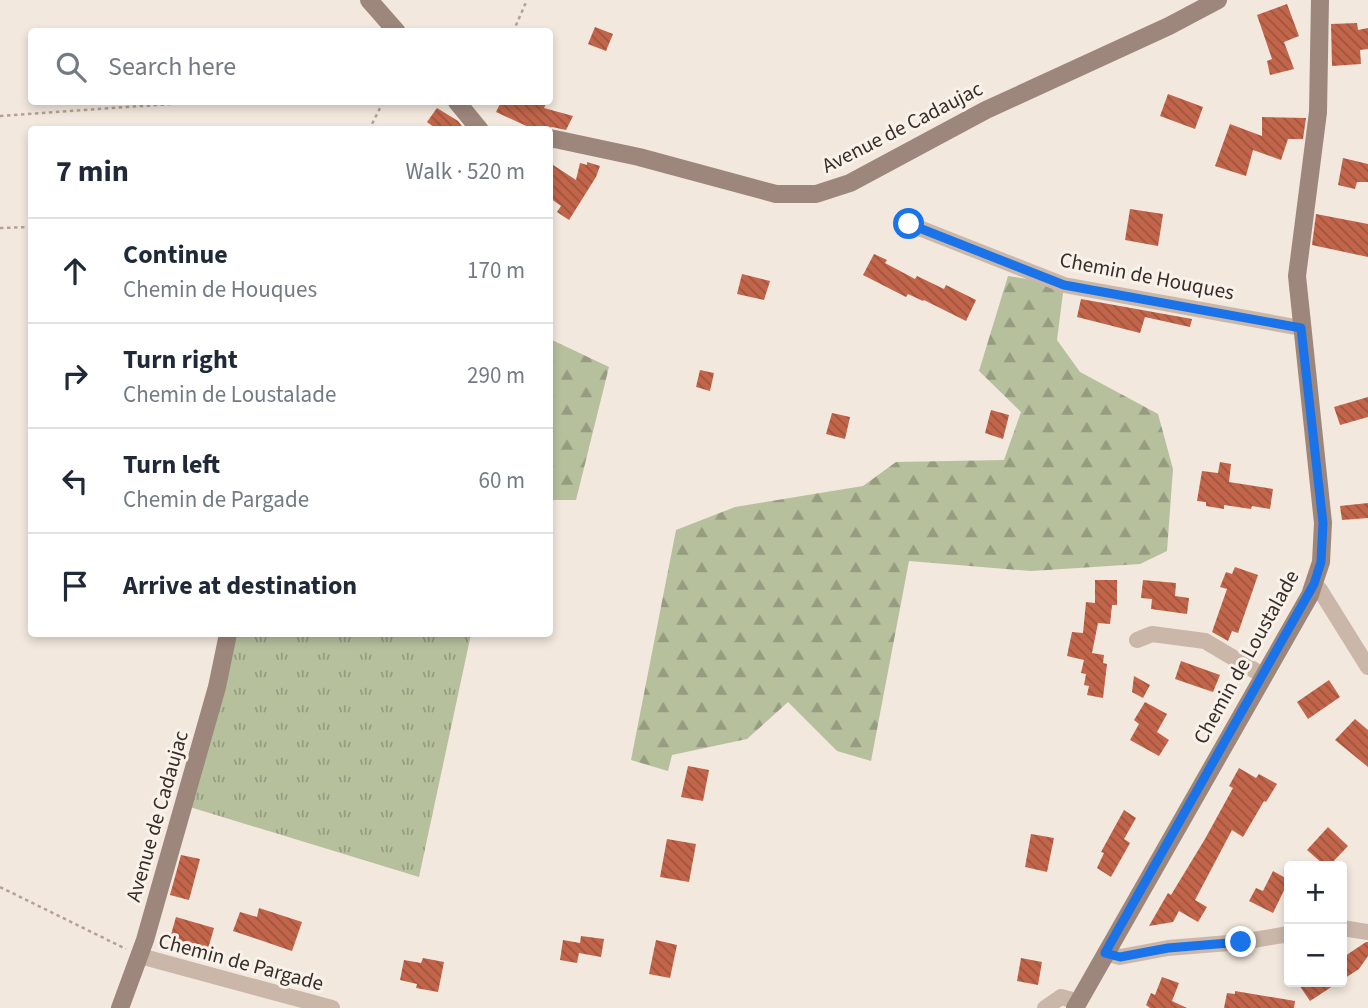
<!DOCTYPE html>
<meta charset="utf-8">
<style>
body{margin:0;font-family:"Source Sans 3",sans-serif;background:#f2f2f3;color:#1f2937}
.controls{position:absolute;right:21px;bottom:21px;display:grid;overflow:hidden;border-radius:7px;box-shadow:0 4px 10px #0003}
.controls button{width:63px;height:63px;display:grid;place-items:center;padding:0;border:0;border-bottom:2px solid #e0e1e3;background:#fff;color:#1f2937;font:35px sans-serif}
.stop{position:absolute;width:21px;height:21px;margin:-16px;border:5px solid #1a73e8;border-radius:50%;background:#fff}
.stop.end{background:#1a73e8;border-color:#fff;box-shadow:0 2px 7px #0008}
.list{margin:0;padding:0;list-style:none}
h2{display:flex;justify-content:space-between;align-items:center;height:91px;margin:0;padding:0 28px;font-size:30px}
h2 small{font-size:23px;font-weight:400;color:#747a83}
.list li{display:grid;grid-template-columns:46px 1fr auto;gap:21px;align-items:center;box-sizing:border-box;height:105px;padding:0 28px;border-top:2px solid #e0e1e3}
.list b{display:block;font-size:26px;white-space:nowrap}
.list p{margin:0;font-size:23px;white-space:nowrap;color:#747a83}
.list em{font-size:23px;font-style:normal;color:#747a83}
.icon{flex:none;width:38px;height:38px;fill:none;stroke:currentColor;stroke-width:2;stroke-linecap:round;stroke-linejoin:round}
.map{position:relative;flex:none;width:1368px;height:1008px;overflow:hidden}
.search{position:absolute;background:#fff;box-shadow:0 4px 10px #0003;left:28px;top:28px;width:525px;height:77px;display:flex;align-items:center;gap:18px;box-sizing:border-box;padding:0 24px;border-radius:7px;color:#747a83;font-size:26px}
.panel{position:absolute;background:#fff;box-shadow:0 4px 10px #0003;left:28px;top:126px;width:525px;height:511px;border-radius:7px}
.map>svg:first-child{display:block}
.grass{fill:url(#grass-tufts)}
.forest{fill:url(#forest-firs)}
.building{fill:url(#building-back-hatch)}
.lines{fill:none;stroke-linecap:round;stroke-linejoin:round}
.path{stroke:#b5a194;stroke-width:2.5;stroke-dasharray:3.5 3.5;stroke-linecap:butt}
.street{stroke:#cab7a9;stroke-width:16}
.secondary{stroke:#9d867b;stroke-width:18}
.route{stroke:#1a73e8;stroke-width:9}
.labels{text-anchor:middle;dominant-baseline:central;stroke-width:6;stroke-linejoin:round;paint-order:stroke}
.street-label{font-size:21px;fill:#372d29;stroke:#f9f2ea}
</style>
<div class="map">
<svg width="1368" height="1008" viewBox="0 0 1368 1008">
<defs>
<pattern id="grass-tufts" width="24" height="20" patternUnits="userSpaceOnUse" patternTransform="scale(1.75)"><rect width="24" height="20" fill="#b6c09d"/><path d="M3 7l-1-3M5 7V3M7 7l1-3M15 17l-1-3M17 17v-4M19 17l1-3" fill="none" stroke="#959c80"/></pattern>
<pattern id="forest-firs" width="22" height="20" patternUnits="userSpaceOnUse" patternTransform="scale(1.75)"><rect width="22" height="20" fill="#b6c09d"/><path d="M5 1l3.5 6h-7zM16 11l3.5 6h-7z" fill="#959c80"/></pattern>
<pattern id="building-back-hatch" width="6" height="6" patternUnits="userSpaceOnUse" patternTransform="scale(1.75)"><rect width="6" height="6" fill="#c2654a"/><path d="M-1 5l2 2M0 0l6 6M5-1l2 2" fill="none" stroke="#9e543e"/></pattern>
</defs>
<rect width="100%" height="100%" fill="#f2e8dd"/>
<polygon class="grass" points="228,634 471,634 419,877 180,804"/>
<g class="forest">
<polygon points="1008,276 1064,285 1057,340 1080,372 1158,414 1173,469 1167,551 1140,564 1031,571 909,561 871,761 837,751 788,702 747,739 672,755 668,771 631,760 676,530 735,507 863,486 896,462 1004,460 1021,412 979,371"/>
<polygon points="550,339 609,367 576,500 550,500"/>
</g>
<g class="building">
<polygon points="1287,4 1299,36 1284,42 1294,69 1270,75 1267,61 1272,59 1257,15"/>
<polygon points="1357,23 1358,30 1368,28 1368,49 1360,50 1361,64 1332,66 1331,24"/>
<polygon points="595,27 613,34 606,51 588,44"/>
<polygon points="1168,94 1203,107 1195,129 1160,116"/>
<polygon points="501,102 547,102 544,108 573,116 566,130 552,127 543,130 533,129 496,112"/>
<polygon points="437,108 458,121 465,130 438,130 427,122"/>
<polygon points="1262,117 1306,118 1303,139 1288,139 1281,160 1253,150 1246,176 1215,166 1230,124 1262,136"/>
<polygon points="1343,158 1368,164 1368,182 1357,182 1355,189 1338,185"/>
<polygon points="587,162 600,166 596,177 569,220 557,212 561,206 550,198 550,163 576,180 580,163 587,165"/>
<polygon points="1130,209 1163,214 1158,246 1125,240"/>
<polygon points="1316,214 1368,224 1368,257 1312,245"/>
<polygon points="874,254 887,260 885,263 915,279 917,276 944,289 946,285 976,300 966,321 924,300 923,301 908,294 906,297 863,275"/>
<polygon points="742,274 770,281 764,300 737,294"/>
<polygon points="1081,299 1192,319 1190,327 1145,317 1140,333 1077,317"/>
<polygon points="700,370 714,373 710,391 696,387"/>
<polygon points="1368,397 1368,417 1340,425 1334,407"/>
<polygon points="991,410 1009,415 1003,439 985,433"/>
<polygon points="832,413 850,417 845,439 826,434"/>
<polygon points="1220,462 1231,464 1229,482 1273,489 1270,509 1252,506 1251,509 1224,505 1224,509 1206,506 1206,502 1197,501 1202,471 1218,473"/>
<polygon points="1368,503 1368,518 1342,520 1340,506"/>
<polygon points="1235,567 1258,575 1238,633 1232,631 1228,641 1212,632 1227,589 1220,587 1226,572 1232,574"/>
<polygon points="1095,580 1117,580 1117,605 1112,605 1110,624 1098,623 1092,653 1104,655 1103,663 1107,664 1103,698 1087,695 1089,686 1084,685 1086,674 1081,673 1084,660 1067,656 1072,632 1083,633 1086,602 1095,603"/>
<polygon points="1143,580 1176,583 1175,596 1189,598 1187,614 1151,609 1152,599 1141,598"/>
<polygon points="1181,661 1220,675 1213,692 1175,679"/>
<polygon points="1134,676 1150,685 1143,698 1132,692"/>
<polygon points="1329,680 1340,697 1308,719 1297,702"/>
<polygon points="1145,702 1167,714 1157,732 1169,740 1159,756 1130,740 1139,724 1134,720"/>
<polygon points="1355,719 1368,730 1368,767 1335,740"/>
<polygon points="688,766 709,770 703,801 681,797"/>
<polygon points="1239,768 1256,778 1259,774 1277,784 1266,802 1264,801 1243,837 1232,830 1195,900 1207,907 1198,922 1179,911 1173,922 1149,926 1168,893 1171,895 1205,839 1233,788 1229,786"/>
<polygon points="1124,810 1136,818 1124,839 1130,843 1111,877 1097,868 1104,853 1101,852"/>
<polygon points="1328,827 1348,846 1329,866 1325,862 1323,864 1307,850"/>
<polygon points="1031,834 1054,838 1047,872 1025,867"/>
<polygon points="667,839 696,844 689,882 660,877"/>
<polygon points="181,855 200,859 189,900 170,895"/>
<polygon points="1273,871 1289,880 1273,913 1249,901 1256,888 1263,891"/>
<polygon points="259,908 302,922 292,951 233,931 240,912 257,917"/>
<polygon points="176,917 214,928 208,949 170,938"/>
<polygon points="581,936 604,939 601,957 579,953 577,963 560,960 563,940 580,943"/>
<polygon points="656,940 677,945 670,978 649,974"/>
<polygon points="1366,942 1368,942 1368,956 1359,969 1342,980 1342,958"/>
<polygon points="423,958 444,962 438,992 416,988 417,984 400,980 404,960 421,963"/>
<polygon points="1021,958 1042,962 1038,985 1017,981"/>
<polygon points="1162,977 1179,983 1172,1001 1187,1008 1150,1008 1146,1005 1151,993 1155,995"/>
<polygon points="1297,982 1339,982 1310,1001"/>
<polygon points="1235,991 1295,1001 1294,1008 1224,1008 1227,993 1235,994"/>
</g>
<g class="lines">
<g class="path">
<polyline points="513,32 527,0"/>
<polyline points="0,116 198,102"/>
<polyline points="369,130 383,102"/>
<polyline points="0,228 32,227"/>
<polyline points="0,887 126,949"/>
</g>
<g class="street">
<polyline points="909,224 1064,285 1301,328"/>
<polyline points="1314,584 1320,590 1368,667"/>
<polyline points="1137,640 1152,634 1205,641 1264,676"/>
<polyline points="1342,928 1368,932"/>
<polyline points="1105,953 1120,957 1168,948 1241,942 1289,934"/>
<polyline points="140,956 332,1008"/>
<polyline points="1045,1008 1061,997 1079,1002"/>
</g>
<g class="secondary">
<polyline points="369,0 397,32"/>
<polyline points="457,102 480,130"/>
<polyline points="550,138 639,157 776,194 816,194 850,183 986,110 1169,26 1218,0"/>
<polyline points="120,1008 145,940 217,687 228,634"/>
<polyline points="1075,1008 1310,595 1321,562 1323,523 1297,276 1318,112 1320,0"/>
</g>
</g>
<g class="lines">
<polyline class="route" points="909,224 1064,285 1301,328 1323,523 1321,562 1314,584 1105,953 1120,957 1168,948 1241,942"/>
</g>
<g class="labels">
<g class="street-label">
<text transform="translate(902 127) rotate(-27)">Avenue de Cadaujac</text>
<text transform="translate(1147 276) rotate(11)">Chemin de Houques</text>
<text transform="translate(1246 657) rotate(-61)">Chemin de Loustalade</text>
<text transform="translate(157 816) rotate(-74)">Avenue de Cadaujac</text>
<text transform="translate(241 962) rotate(15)">Chemin de Pargade</text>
</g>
</g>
</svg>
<div class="controls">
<button>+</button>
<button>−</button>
</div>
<div class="stop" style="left:909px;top:224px"></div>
<div class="stop end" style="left:1241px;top:942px"></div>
<div class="search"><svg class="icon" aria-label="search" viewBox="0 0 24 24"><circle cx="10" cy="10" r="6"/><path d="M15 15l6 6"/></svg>Search here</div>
<section class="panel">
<h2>7 min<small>Walk · 520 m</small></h2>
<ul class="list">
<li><svg class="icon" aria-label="ahead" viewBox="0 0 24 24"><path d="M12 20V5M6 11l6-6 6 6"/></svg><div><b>Continue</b><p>Chemin de Houques</p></div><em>170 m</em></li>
<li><svg class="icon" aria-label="right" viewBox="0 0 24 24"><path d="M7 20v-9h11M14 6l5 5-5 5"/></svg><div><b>Turn right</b><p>Chemin de Loustalade</p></div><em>290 m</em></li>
<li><svg class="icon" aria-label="left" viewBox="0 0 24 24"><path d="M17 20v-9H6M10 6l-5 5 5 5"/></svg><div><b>Turn left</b><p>Chemin de Pargade</p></div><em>60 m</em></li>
<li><svg class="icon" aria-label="arrive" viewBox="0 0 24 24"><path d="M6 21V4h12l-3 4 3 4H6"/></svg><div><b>Arrive at destination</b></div></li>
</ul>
</section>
</div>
